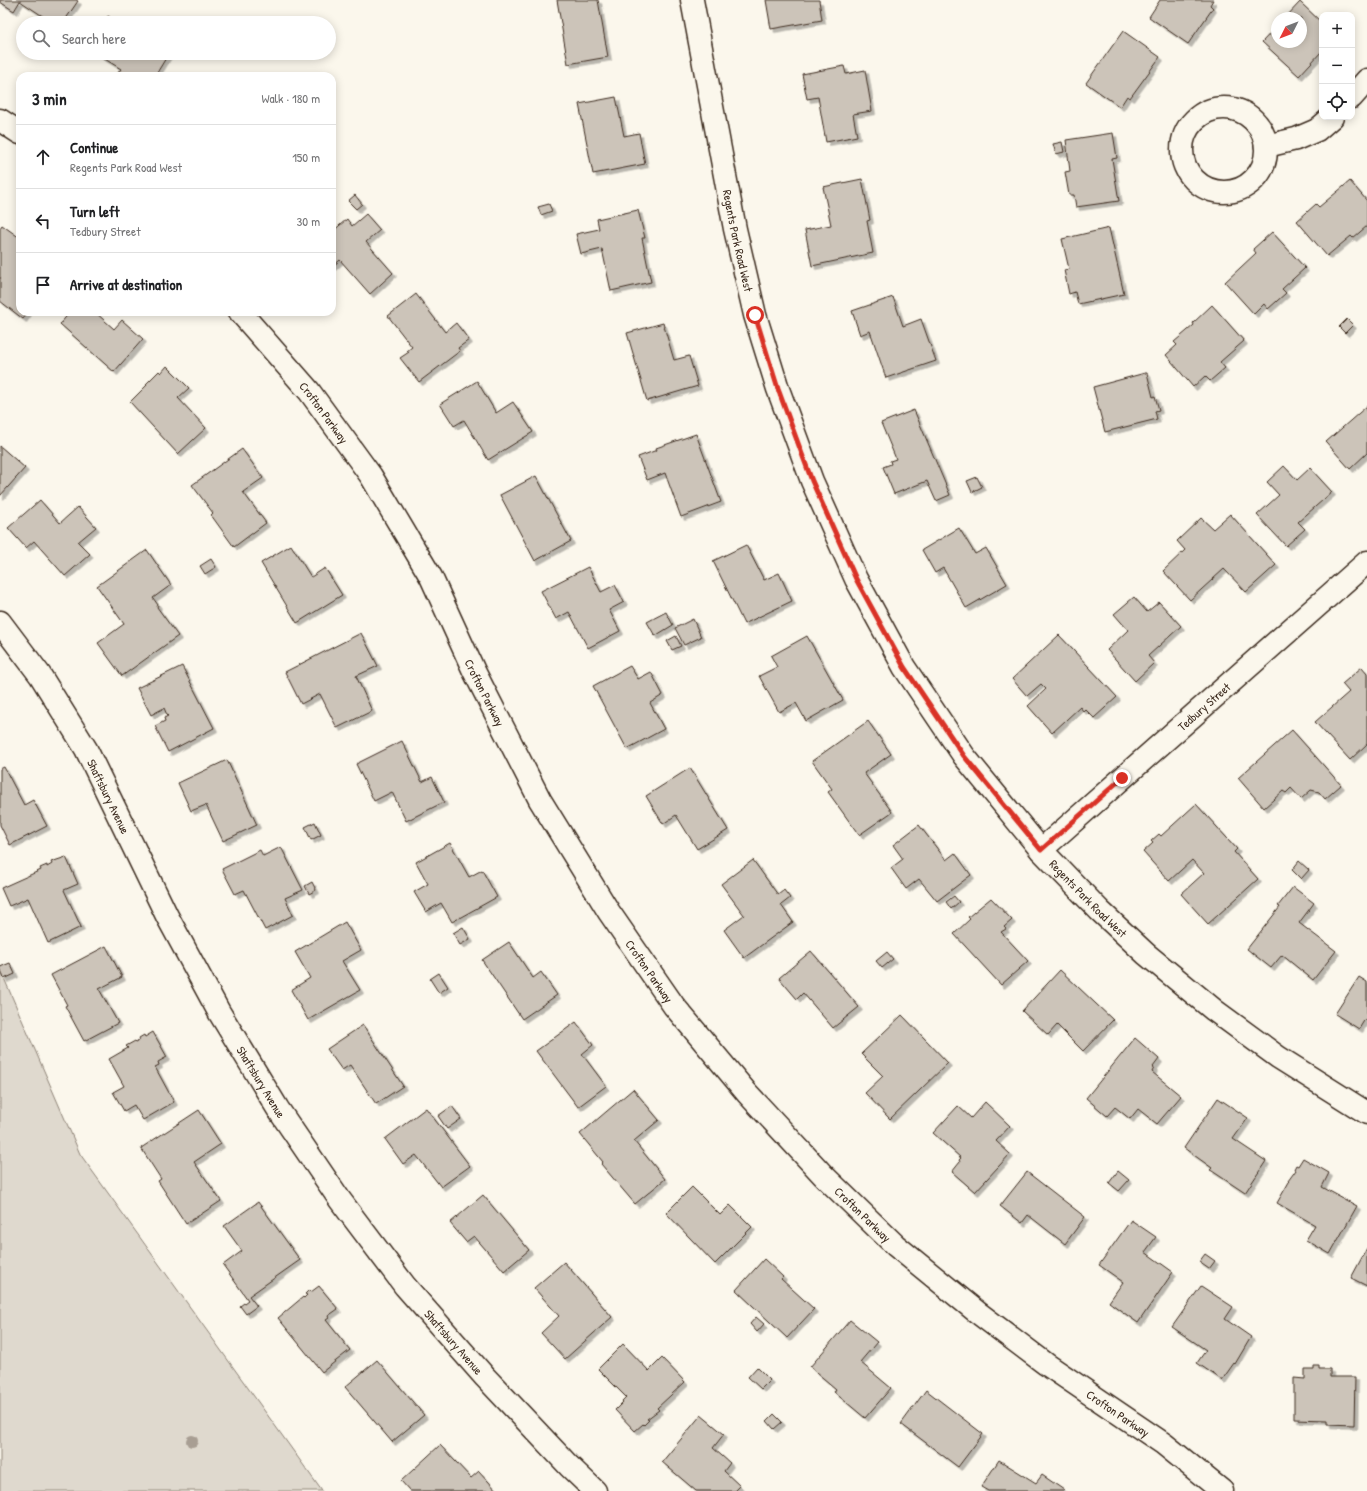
<!DOCTYPE html>
<meta charset="utf-8">
<style>
body{margin:0;font-family:"Patrick Hand",sans-serif;background:#f6f6f6;color:#202124}
.controls{position:absolute;right:12px;top:12px;display:grid;overflow:hidden;border-radius:8px;box-shadow:0 2px 10px #0003}
.controls button{width:36px;height:36px;display:grid;place-items:center;padding:0;border:0;border-bottom:1px solid #e0e0e0;background:#fff;color:#202124;font:20px sans-serif}
.compass{position:absolute;left:1271px;top:12px;width:36px;height:36px;border-radius:50%;background:#fff;box-shadow:0 2px 10px #0003;rotate:228deg}
.stop{position:absolute;width:12px;height:12px;margin:-9px;border:3px solid #d93025;border-radius:50%;background:#fff}
.stop.end{background:#d93025;border-color:#fff;box-shadow:0 1px 4px #0008}
.list{margin:0;padding:0;list-style:none}
h2{display:flex;justify-content:space-between;align-items:center;height:52px;margin:0;padding:0 16px;font-size:17px}
h2 small{font-size:13px;font-weight:400;color:#757577}
.list li{display:grid;grid-template-columns:26px 1fr auto;gap:12px;align-items:center;box-sizing:border-box;height:64px;padding:0 16px;border-top:1px solid #e0e0e0}
.list b{display:block;font-size:15px;white-space:nowrap}
.list p{margin:0;font-size:13px;white-space:nowrap;color:#757577}
.list em{font-size:13px;font-style:normal;color:#757577}
.icon{flex:none;width:22px;height:22px;fill:none;stroke:currentColor;stroke-width:2;stroke-linecap:round;stroke-linejoin:round}
.map{position:relative;flex:none;width:1367px;height:1491px;overflow:hidden}
.search{position:absolute;background:#fff;box-shadow:0 2px 10px #0003;left:16px;top:16px;width:320px;height:44px;display:flex;align-items:center;gap:10px;box-sizing:border-box;padding:0 14px;border-radius:22px;color:#757577;font-size:15px}
.panel{position:absolute;background:#fff;box-shadow:0 2px 10px #0003;left:16px;top:72px;width:320px;height:244px;border-radius:12px}
.map>svg:first-child{display:block}
.green{fill:#dfd9ce;stroke:#8d8276}
.building{fill:#ccc4b9;stroke:#3b2a1e;filter:url(#shadow)}
.lines{fill:none;stroke-linecap:round;stroke-linejoin:round}
.street-casing{stroke:#3b2a1e;stroke-width:25}
.secondary-casing{stroke:#3b2a1e;stroke-width:25}
.street{stroke:#fbf7ec;stroke-width:22}
.secondary{stroke:#fbf7ec;stroke-width:22}
.tree{fill:#a89e93}
.route{stroke:#d93025;stroke-width:5}
.labels{text-anchor:middle;dominant-baseline:central;stroke-width:3.5;stroke-linejoin:round;paint-order:stroke}
.street-label{font-size:12px;fill:#3b2a1e;stroke:#fbf7ec}
</style>
<div class="map">
<svg width="1367" height="1491" viewBox="0 0 1367 1491">
<defs>
<filter id="shadow"><feDropShadow dx="3.5" dy="3.5" stdDeviation="0" flood-color="#0004"/></filter>
</defs>
<rect width="100%" height="100%" fill="#fbf7ec"/>
<filter id="ink" filterUnits="userSpaceOnUse"><feTurbulence type="fractalNoise" baseFrequency=".025" numOctaves="2"/><feDisplacementMap in="SourceGraphic" scale="8" xChannelSelector="R" yChannelSelector="G"/><feConvolveMatrix kernelMatrix="1 2 1 2 8 2 1 2 1" color-interpolation-filters="sRGB"/></filter>
<g filter="url(#ink)">
<polygon class="green" points="0,969 80,1154 322,1491 0,1491"/>
<g class="building">
<polygon points="0,0 76,0 78,1 63,23 53,23 20,1 14,11 0,2"/>
<polygon points="557,0 598,0 608,57 568,64"/>
<polygon points="766,0 819,0 822,20 771,29"/>
<polygon points="1160,0 1213,0 1210,5 1213,8 1188,44 1149,17"/>
<polygon points="1300,2 1322,23 1322,51 1299,76 1262,42 1277,26 1277,42 1301,42 1301,18 1285,18"/>
<polygon points="108,16 119,23 103,23"/>
<polygon points="1123,31 1160,57 1130,98 1127,96 1120,107 1086,83"/>
<polygon points="95,53 169,53 155,76 118,76 117,74 121,69"/>
<polygon points="844,66 846,74 865,70 872,111 853,114 857,136 826,142 818,97 807,99 802,74"/>
<polygon points="616,97 624,136 639,133 645,164 593,174 579,104"/>
<polygon points="1113,133 1117,158 1112,159 1119,201 1076,207 1074,195 1069,195 1065,172 1070,171 1066,140"/>
<polygon points="1062,142 1064,152 1056,154 1053,144"/>
<polygon points="862,179 870,220 867,221 873,253 812,266 805,230 831,225 823,187"/>
<polygon points="1350,181 1367,201 1367,226 1353,238 1351,236 1327,256 1297,221 1316,204 1319,207"/>
<polygon points="355,195 362,204 356,209 348,201"/>
<polygon points="549,204 552,211 541,215 538,207"/>
<polygon points="638,210 645,238 642,238 651,282 611,291 602,249 581,254 576,234 599,229 597,219"/>
<polygon points="366,214 380,230 366,242 393,273 370,294 340,260 332,267 332,232 347,219 352,226"/>
<polygon points="2,225 20,238 20,312 28,312 23,319 0,301 0,279 1,278 0,277 0,228"/>
<polygon points="1109,228 1124,294 1078,304 1075,292 1069,294 1064,270 1069,269 1062,239"/>
<polygon points="1272,232 1305,268 1282,289 1286,293 1268,309 1264,304 1254,314 1225,282 1256,253 1253,249"/>
<polygon points="416,294 445,332 456,323 469,340 458,348 460,351 419,382 400,358 409,352 407,351 412,347 388,316"/>
<polygon points="893,297 903,326 921,319 936,361 886,378 870,331 860,335 852,311"/>
<polygon points="1212,305 1244,341 1220,362 1225,368 1210,381 1205,376 1193,387 1166,355 1177,345 1174,342 1194,325 1193,323"/>
<polygon points="70,312 95,312 114,329 122,320 143,339 114,372 60,324"/>
<polygon points="1347,319 1353,325 1345,333 1339,327"/>
<polygon points="663,323 674,360 689,356 698,386 647,401 627,333"/>
<polygon points="167,366 189,388 178,398 206,428 178,454 130,402 147,385 146,384 159,371 161,373"/>
<polygon points="1145,373 1147,373 1153,397 1155,396 1159,410 1155,411 1157,419 1105,432 1093,387"/>
<polygon points="477,381 496,413 513,402 533,432 488,460 464,420 454,426 440,404"/>
<polygon points="1367,406 1367,453 1350,469 1326,442"/>
<polygon points="914,410 950,495 936,501 927,481 894,494 883,467 891,464 890,461 896,459 881,423"/>
<polygon points="696,434 721,502 681,517 665,473 647,480 638,457 657,450 656,448"/>
<polygon points="0,446 25,468 0,496"/>
<polygon points="242,449 263,478 243,492 266,523 234,547 211,515 213,513 192,485"/>
<polygon points="1284,466 1297,480 1310,468 1332,492 1298,522 1305,529 1286,546 1257,515 1279,495 1267,482"/>
<polygon points="536,476 571,541 535,561 500,495"/>
<polygon points="977,477 982,487 972,492 967,481"/>
<polygon points="40,500 60,523 78,507 96,527 78,542 90,554 65,576 34,541 26,548 8,528"/>
<polygon points="1230,514 1276,565 1246,592 1224,569 1190,600 1163,571 1185,550 1177,541 1201,518 1213,529"/>
<polygon points="959,528 975,554 986,548 1007,584 966,608 943,568 935,573 922,550"/>
<polygon points="291,545 311,577 325,568 342,595 297,623 261,563"/>
<polygon points="746,545 764,580 779,573 792,601 744,624 713,561"/>
<polygon points="147,550 171,585 153,598 158,605 157,607 178,636 122,676 98,643 124,624 97,586"/>
<polygon points="211,559 216,567 205,574 200,566"/>
<polygon points="588,567 601,592 615,585 624,602 609,610 620,631 588,648 569,612 556,619 541,591"/>
<polygon points="1134,597 1147,612 1159,602 1181,626 1148,656 1154,663 1135,681 1107,650 1128,630 1114,614"/>
<polygon points="666,612 673,625 655,636 647,622"/>
<polygon points="693,619 701,637 684,645 675,628"/>
<polygon points="361,633 378,666 356,676 372,711 337,728 320,694 301,704 285,672"/>
<polygon points="1059,635 1117,697 1094,718 1085,709 1083,711 1080,707 1052,733 1028,706 1046,689 1041,684 1027,696 1012,679"/>
<polygon points="676,636 681,646 672,650 667,641"/>
<polygon points="807,636 843,700 806,721 796,703 779,712 759,676 777,667 771,656"/>
<polygon points="182,666 214,728 168,752 155,726 165,721 164,718 168,716 167,715 164,708 151,715 137,688"/>
<polygon points="630,666 638,679 651,672 663,695 650,703 664,729 627,749 593,686"/>
<polygon points="1362,667 1367,673 1367,744 1350,760 1315,722 1349,692 1342,684"/>
<polygon points="868,721 891,754 864,773 892,812 859,835 828,792 832,789 812,761"/>
<polygon points="1292,730 1341,785 1325,799 1319,792 1311,790 1301,799 1291,788 1286,793 1283,791 1264,808 1238,778"/>
<polygon points="402,741 422,782 432,777 444,802 406,821 392,792 374,801 356,764"/>
<polygon points="227,760 257,825 223,841 206,805 191,811 178,783"/>
<polygon points="4,767 24,805 33,800 47,826 10,845 0,825 0,769"/>
<polygon points="690,768 728,830 697,849 676,815 663,824 646,796"/>
<polygon points="1196,804 1237,849 1234,852 1258,879 1208,924 1181,894 1204,873 1192,860 1169,881 1143,852 1153,843 1151,841 1159,834 1161,836"/>
<polygon points="315,822 321,835 311,840 305,827"/>
<polygon points="919,825 946,860 955,853 971,875 937,901 919,879 906,889 891,868 903,859 893,845"/>
<polygon points="450,843 469,877 482,870 497,897 452,922 441,903 426,912 414,892 428,884 416,862"/>
<polygon points="281,847 303,890 285,898 293,915 265,930 244,890 235,894 222,869 260,850 263,856"/>
<polygon points="66,857 78,884 64,890 81,927 48,943 28,898 9,906 1,888 41,870 40,868 47,865 47,867 52,864 51,862"/>
<polygon points="753,860 778,895 784,890 790,898 781,905 793,922 744,958 724,930 744,915 721,884"/>
<polygon points="1299,861 1309,870 1301,879 1292,870"/>
<polygon points="312,882 316,890 309,894 305,886"/>
<polygon points="1293,887 1314,903 1299,923 1336,951 1313,980 1282,955 1271,968 1247,949 1280,907 1278,906"/>
<polygon points="954,896 959,902 951,909 946,902"/>
<polygon points="991,898 1012,920 1004,927 1006,929 1001,932 1028,961 1001,985 954,934 970,919 968,917"/>
<polygon points="345,922 361,950 342,961 360,990 308,1020 291,990 310,978 295,952"/>
<polygon points="463,927 470,939 460,945 453,933"/>
<polygon points="509,942 533,978 541,972 557,995 522,1019 482,960"/>
<polygon points="106,946 122,977 99,989 118,1023 84,1041 65,1006 67,1005 51,975"/>
<polygon points="811,951 859,1007 833,1028 803,993 797,999 779,978"/>
<polygon points="887,952 893,959 882,968 876,961"/>
<polygon points="10,963 15,974 4,979 0,967"/>
<polygon points="1060,970 1113,1020 1083,1051 1057,1025 1048,1035 1022,1011"/>
<polygon points="439,973 448,987 439,993 430,979"/>
<polygon points="1359,977 1367,982 1367,1021 1365,1019 1359,1029 1335,1014"/>
<polygon points="902,1015 948,1063 890,1119 865,1093 883,1076 861,1054"/>
<polygon points="576,1022 593,1045 582,1054 606,1086 578,1107 536,1051"/>
<polygon points="363,1025 403,1086 376,1104 350,1065 342,1070 327,1049"/>
<polygon points="153,1032 167,1057 158,1062 159,1065 155,1067 174,1102 143,1120 134,1105 124,1111 113,1092 124,1086 109,1059 128,1048 126,1046 135,1041 136,1042 140,1040 139,1038 144,1035 145,1037"/>
<polygon points="1135,1038 1159,1059 1153,1067 1154,1068 1152,1072 1181,1096 1157,1124 1138,1109 1130,1119 1115,1107 1107,1116 1086,1098"/>
<polygon points="633,1089 659,1120 634,1141 665,1179 635,1204 601,1164 603,1162 580,1134"/>
<polygon points="1218,1098 1248,1118 1233,1139 1266,1161 1245,1193 1212,1171 1210,1170 1212,1168 1184,1148"/>
<polygon points="985,1102 1010,1126 996,1141 1010,1154 975,1192 952,1172 960,1162 959,1160 961,1158 933,1133 958,1106 971,1118"/>
<polygon points="452,1106 461,1119 447,1129 438,1116"/>
<polygon points="426,1108 470,1166 441,1187 416,1155 403,1164 385,1139"/>
<polygon points="199,1110 221,1144 194,1162 221,1201 186,1224 158,1181 161,1179 141,1148"/>
<polygon points="1303,1158 1329,1173 1322,1187 1357,1206 1330,1254 1306,1240 1315,1225 1277,1203 1289,1182 1288,1181 1296,1170 1294,1169 1296,1165 1298,1166"/>
<polygon points="1118,1171 1129,1180 1119,1191 1109,1183"/>
<polygon points="1027,1172 1085,1217 1065,1244 1028,1215 1022,1223 1000,1206"/>
<polygon points="692,1187 720,1215 730,1205 752,1227 715,1264 666,1213"/>
<polygon points="483,1195 529,1250 504,1271 474,1236 466,1242 450,1223"/>
<polygon points="258,1202 300,1260 249,1296 257,1306 246,1314 240,1306 248,1300 223,1265 242,1251 224,1226"/>
<polygon points="1131,1220 1156,1237 1145,1252 1173,1272 1138,1323 1109,1302 1123,1282 1099,1265"/>
<polygon points="1367,1248 1367,1286 1351,1278"/>
<polygon points="1205,1254 1215,1261 1209,1269 1199,1262"/>
<polygon points="764,1259 783,1277 781,1279 814,1309 787,1338 736,1290"/>
<polygon points="564,1262 612,1317 565,1359 541,1333 559,1316 534,1288"/>
<polygon points="319,1286 338,1309 328,1316 329,1318 326,1320 350,1350 322,1372 278,1318 303,1297 304,1298 307,1295 305,1294 309,1290 311,1292"/>
<polygon points="1201,1286 1233,1307 1225,1319 1251,1337 1235,1364 1234,1363 1222,1380 1197,1363 1206,1350 1172,1327"/>
<polygon points="756,1317 764,1324 757,1332 750,1324"/>
<polygon points="850,1320 877,1342 860,1362 891,1388 865,1418 834,1392 836,1389 810,1367"/>
<polygon points="623,1344 649,1371 662,1358 685,1382 657,1408 659,1410 647,1419 649,1420 644,1425 643,1424 635,1431 615,1410 623,1402 622,1401 626,1397 598,1369"/>
<polygon points="377,1360 424,1415 392,1442 345,1387"/>
<polygon points="1314,1366 1319,1366 1319,1369 1330,1369 1330,1377 1355,1377 1354,1425 1327,1424 1327,1420 1294,1419 1294,1378 1305,1379 1305,1369 1314,1369"/>
<polygon points="757,1367 770,1380 761,1389 748,1377"/>
<polygon points="926,1390 983,1434 958,1467 901,1424"/>
<polygon points="774,1414 782,1422 774,1429 767,1421"/>
<polygon points="701,1415 724,1434 713,1448 730,1463 724,1471 740,1486 735,1491 696,1491 662,1462"/>
<polygon points="440,1445 471,1478 479,1471 497,1491 410,1491 401,1481"/>
<polygon points="999,1460 1036,1483 1042,1475 1064,1490 1063,1491 988,1491 981,1487"/>
</g>
<g class="lines">
<defs>
<g id="street">
<path id="s1" d="M692,0L735,229L755,315L778,389L812,481L856,579L904,667L964,756L1041,850L1100,911L1146,954L1214,1010L1278,1057L1367,1113"/>
<polyline points="1352,97 1367,80"/>
<circle cx="1224" cy="150" r="42"/>
<polyline points="1266,146 1296,139 1317,130 1332,117"/>
<path id="s2" d="M0,622L40,675L86,749L167,916L219,1012L278,1109L340,1200L405,1286L485,1377L569,1466L595,1491"/>
<path id="s3" d="M1041,850L1367,562"/>
</g>
<g id="secondary">
<polyline points="0,120 20,133"/>
<path id="s4" d="M240,312L309,391L371,476L431,577L474,671L540,800L609,912L674,1006L747,1093L824,1176L895,1245L977,1312L1046,1364L1164,1444L1222,1491"/>
</g>
</defs>
<use href="#street" class="street-casing"/>
<use href="#secondary" class="secondary-casing"/>
<use href="#street" class="street"/>
<use href="#secondary" class="secondary"/>
</g>
<circle class="tree" cx="192" cy="1441" r="6"/>
</g>
<g class="lines" filter="url(#ink)">
<polyline class="route" points="755,315 778,389 812,481 856,579 904,667 964,756 1041,850 1122,778"/>
</g>
<g class="labels">
<g class="street-label">
<text stroke="none"><textPath href="#s1" startOffset="245">Regents Park Road West</textPath></text>
<text stroke="none"><textPath href="#s4" startOffset="131">Crofton Parkway</textPath></text>
<text stroke="none"><textPath href="#s4" startOffset="455">Crofton Parkway</textPath></text>
<text stroke="none"><textPath href="#s3" startOffset="217">Tedbury Street</textPath></text>
<text stroke="none"><textPath href="#s2" startOffset="206">Shaftsbury Avenue</textPath></text>
<text stroke="none"><textPath href="#s1" startOffset="1001">Regents Park Road West</textPath></text>
<text stroke="none"><textPath href="#s4" startOffset="779">Crofton Parkway</textPath></text>
<text stroke="none"><textPath href="#s2" startOffset="530">Shaftsbury Avenue</textPath></text>
<text stroke="none"><textPath href="#s4" startOffset="1103">Crofton Parkway</textPath></text>
<text stroke="none"><textPath href="#s2" startOffset="854">Shaftsbury Avenue</textPath></text>
<text stroke="none"><textPath href="#s4" startOffset="1427">Crofton Parkway</textPath></text>
</g>
</g>
</svg>
<div class="controls">
<button>+</button>
<button>−</button>
<button><svg class="icon" aria-label="locate" viewBox="0 0 24 24"><circle cx="12" cy="12" r="6"/><path d="M12 2v4M12 18v4M2 12h4M18 12h4"/></svg></button>
</div>
<svg class="compass" viewBox="-18 -18 36 36"><path d="M0-13l5 13h-10z" fill="#e53935"/><path d="M0 13l5-13h-10z" fill="#757577"/></svg>
<div class="stop" style="left:755px;top:315px"></div>
<div class="stop end" style="left:1122px;top:778px"></div>
<div class="search"><svg class="icon" aria-label="search" viewBox="0 0 24 24"><circle cx="10" cy="10" r="6"/><path d="M15 15l6 6"/></svg>Search here</div>
<section class="panel">
<h2>3 min<small>Walk · 180 m</small></h2>
<ul class="list">
<li><svg class="icon" aria-label="ahead" viewBox="0 0 24 24"><path d="M12 20V5M6 11l6-6 6 6"/></svg><div><b>Continue</b><p>Regents Park Road West</p></div><em>150 m</em></li>
<li><svg class="icon" aria-label="left" viewBox="0 0 24 24"><path d="M17 20v-9H6M10 6l-5 5 5 5"/></svg><div><b>Turn left</b><p>Tedbury Street</p></div><em>30 m</em></li>
<li><svg class="icon" aria-label="arrive" viewBox="0 0 24 24"><path d="M6 21V4h12l-3 4 3 4H6"/></svg><div><b>Arrive at destination</b></div></li>
</ul>
</section>
</div>
